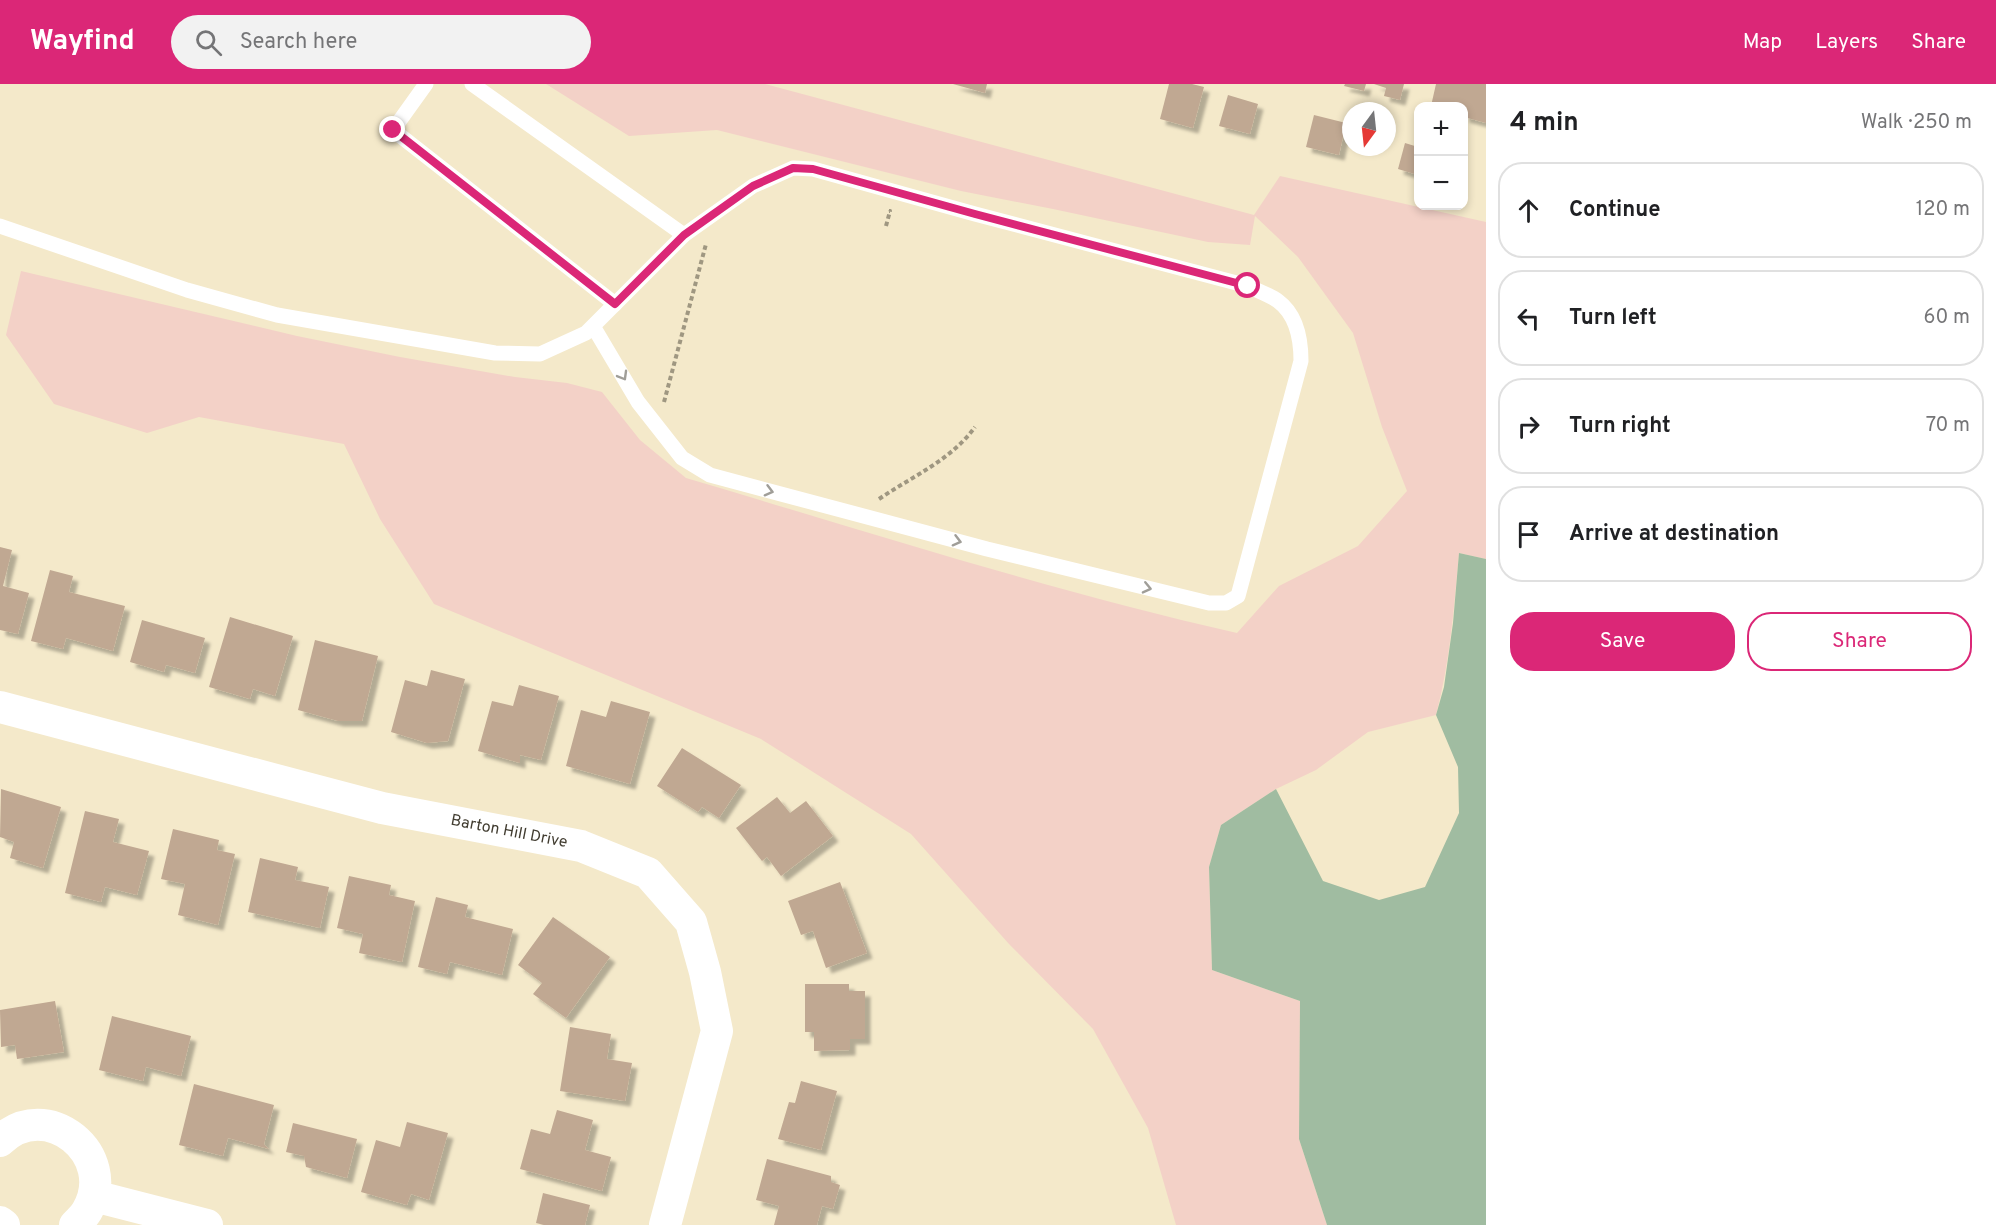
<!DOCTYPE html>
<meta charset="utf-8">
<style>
body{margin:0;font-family:Overpass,sans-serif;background:#f2f2f2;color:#202124}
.controls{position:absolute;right:18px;top:18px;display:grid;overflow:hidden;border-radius:12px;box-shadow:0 3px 9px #0003}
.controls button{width:54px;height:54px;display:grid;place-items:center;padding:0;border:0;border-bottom:2px solid #e0e0e0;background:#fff;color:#202124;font:30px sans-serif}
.compass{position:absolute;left:1342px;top:18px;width:54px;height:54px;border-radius:50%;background:#fff;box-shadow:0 3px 9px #0003;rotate:195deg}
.stop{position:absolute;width:18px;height:18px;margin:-14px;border:4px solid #db2777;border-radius:50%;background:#fff}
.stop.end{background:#db2777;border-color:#fff;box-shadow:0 2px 6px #0008}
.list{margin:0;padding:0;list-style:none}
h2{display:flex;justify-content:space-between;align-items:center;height:78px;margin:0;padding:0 24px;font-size:26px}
h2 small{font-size:20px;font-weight:400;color:#757577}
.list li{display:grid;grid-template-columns:39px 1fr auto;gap:18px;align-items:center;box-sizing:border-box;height:96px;margin:0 12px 12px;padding:0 12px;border:2px solid #e0e0e0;border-radius:24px}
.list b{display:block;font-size:22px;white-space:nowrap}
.list em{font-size:20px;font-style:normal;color:#757577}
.actions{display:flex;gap:12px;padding:18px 24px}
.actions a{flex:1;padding:14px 0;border:2px solid #db2777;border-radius:24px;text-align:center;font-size:21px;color:#db2777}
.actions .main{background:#db2777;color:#fff}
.icon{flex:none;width:33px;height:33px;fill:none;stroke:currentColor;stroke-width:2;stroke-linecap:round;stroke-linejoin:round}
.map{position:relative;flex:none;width:1486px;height:1141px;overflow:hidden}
header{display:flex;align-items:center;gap:36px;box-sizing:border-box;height:84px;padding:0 30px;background:#db2777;color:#fff}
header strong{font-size:28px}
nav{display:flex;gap:33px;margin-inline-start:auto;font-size:21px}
.search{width:420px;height:54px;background:#f2f2f2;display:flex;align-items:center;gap:15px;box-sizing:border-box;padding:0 21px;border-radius:33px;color:#757577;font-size:22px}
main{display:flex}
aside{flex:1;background:#fff}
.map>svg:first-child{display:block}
.green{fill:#f3d1c7}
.water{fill:#a0bca1}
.building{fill:#c0a892;filter:url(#shadow)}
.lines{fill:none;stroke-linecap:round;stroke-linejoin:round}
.path{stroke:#9f9781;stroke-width:4;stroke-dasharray:4.5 3;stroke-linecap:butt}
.service{stroke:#fff;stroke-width:15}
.minor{stroke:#fff;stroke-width:32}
.oneway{stroke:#a09e98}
.route{stroke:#db2777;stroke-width:8}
.labels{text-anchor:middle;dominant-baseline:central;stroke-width:6;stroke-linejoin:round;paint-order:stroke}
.street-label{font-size:16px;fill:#413c30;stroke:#fff}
</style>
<header>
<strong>Wayfind</strong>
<div class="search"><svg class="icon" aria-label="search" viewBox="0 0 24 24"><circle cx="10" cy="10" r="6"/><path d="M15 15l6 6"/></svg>Search here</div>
<nav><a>Map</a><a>Layers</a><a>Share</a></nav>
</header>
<main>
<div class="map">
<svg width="1486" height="1141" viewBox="0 0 1486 1141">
<defs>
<filter id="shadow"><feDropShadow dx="5.5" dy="5.5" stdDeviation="1.5" flood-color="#0004"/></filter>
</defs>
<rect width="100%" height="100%" fill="#f4e9ca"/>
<path class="green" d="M546,0H765L1254,131L1280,92L1486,138V475L1459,469C1454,524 1450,578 1436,631L1368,648L1316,686L1276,705L1221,741L1209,783L1212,886L1300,917L1299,1055L1327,1141H1176L1148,1044L1093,945L1009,860L911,750L761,655L434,520L380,435L344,360L199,333L147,349L54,320L6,251L21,187L297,252L400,273L515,293L567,299L602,308L640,356L686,394C869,448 1051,507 1237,549L1279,502L1358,462L1407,407L1382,343L1353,249L1298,173L1255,132L1250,161L1208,158L1053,125L961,107L717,46L629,52Z"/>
<polygon class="water" points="1459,469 1486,475 1486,1141 1327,1141 1299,1055 1300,917 1212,886 1209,783 1221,741 1276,705 1323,797 1379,816 1425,803 1459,729 1458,683 1436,631 1444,603 1453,539"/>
<g class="building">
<polygon points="953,0 987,0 985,9"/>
<polygon points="1169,0 1192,0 1204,3 1193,44 1160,35"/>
<polygon points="1345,0 1366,0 1364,7 1344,2"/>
<polygon points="1374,0 1404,0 1400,16 1384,12 1386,4"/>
<polygon points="1436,0 1486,0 1486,39 1464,33 1464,22 1431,22"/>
<polygon points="1228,11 1258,20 1250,50 1219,42"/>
<polygon points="1314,31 1346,39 1339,71 1306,63"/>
<polygon points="1405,59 1418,63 1418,91 1398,85"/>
<polygon points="0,463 12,466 3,502 29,509 18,550 0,546"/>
<polygon points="50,486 73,492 69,508 125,522 113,567 66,554 63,565 31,557"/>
<polygon points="230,533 293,552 275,612 253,605 250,615 209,603"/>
<polygon points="142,536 205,554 195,589 166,581 164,588 130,578"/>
<polygon points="315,556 378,572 362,637 338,637 298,626"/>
<polygon points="431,586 465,595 448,657 427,659 391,648 405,596 427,602"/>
<polygon points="519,601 559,612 541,676 520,671 520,679 478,667 492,617 513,622"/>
<polygon points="611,617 650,628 630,700 566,682 581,626 606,633"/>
<polygon points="682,664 741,701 719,734 702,723 698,728 657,702"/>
<polygon points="1,705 61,723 43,784 10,774 14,758 0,753"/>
<polygon points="777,713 790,729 806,717 833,752 781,792 767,773 762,777 736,744"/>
<polygon points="85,727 119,735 113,758 149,767 137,811 105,803 101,818 65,809"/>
<polygon points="173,745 219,756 217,766 235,770 218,841 178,831 185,800 161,795"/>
<polygon points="260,774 298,783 295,796 329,803 320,844 248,828"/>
<polygon points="349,792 391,801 389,811 415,817 402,878 359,869 363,850 337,844"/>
<polygon points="840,798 867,869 826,884 813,847 801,851 788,817"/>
<polygon points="436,813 468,821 465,833 513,845 502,891 450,878 447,890 418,883"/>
<polygon points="553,833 610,873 566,934 533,910 542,899 518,881"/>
<polygon points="805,900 849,900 849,907 865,907 865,955 850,955 850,966 814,967 814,948 805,948"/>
<polygon points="55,917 64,968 17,975 15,961 1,963 0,926"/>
<polygon points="112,932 191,952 181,992 146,983 143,997 99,986"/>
<polygon points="570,943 611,950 607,975 632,979 625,1017 560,1007"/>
<polygon points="801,997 837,1007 821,1066 778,1055 789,1018 795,1019"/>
<polygon points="194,1000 274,1021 264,1060 269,1065 228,1054 223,1072 179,1061"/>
<polygon points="557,1026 593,1036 585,1066 611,1073 602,1107 520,1085 531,1045 550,1050"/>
<polygon points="407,1038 448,1049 429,1116 411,1110 407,1121 361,1108 376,1056 400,1063"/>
<polygon points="293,1039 357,1055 347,1094 306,1083 304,1072 286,1068"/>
<polygon points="767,1075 831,1092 831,1098 840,1101 833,1125 822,1122 817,1141 774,1141 779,1122 756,1116"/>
<polygon points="543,1109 590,1121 585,1141 544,1141 536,1139"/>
</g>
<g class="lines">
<g class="path">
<polyline points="886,142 890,127 889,127"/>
<polyline points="664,318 706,160"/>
<path d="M879,415C913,392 951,376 975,343"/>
</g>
<g class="service">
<polyline points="426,0 393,46 615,220"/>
<polyline points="472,0 684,151"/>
<path d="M0,142L187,206L277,231L495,269L540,270L586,249L684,151L753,102L793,84L813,85L975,130L1248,202C1258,207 1270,211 1278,217C1297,231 1301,257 1301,277L1238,512L1226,519H1209L987,465L710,391L682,374L638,318L593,242"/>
</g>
<g class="minor">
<polyline points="0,623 382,724 581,762 648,789 691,838 705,888 717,947 665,1141"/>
<path d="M0,1057C46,1011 120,1071 87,1127C84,1132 79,1137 75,1141"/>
<polyline points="94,1112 207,1141"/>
<polyline points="0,1138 4,1141"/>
</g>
</g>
<defs><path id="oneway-chevron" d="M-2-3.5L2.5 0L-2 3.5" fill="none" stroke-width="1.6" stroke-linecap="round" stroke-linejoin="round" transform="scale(1.5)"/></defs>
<g class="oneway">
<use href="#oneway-chevron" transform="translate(623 292) rotate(60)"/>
<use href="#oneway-chevron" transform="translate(769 407) rotate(15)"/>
<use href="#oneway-chevron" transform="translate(957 457) rotate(15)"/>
<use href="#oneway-chevron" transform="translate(1147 504) rotate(13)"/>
</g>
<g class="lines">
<polyline class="route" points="393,46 615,220 684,151 753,102 793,84 813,85 975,130 1248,202"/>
</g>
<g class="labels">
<g class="street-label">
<text transform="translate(509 748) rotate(11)">Barton Hill Drive</text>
</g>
</g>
</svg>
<div class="controls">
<button>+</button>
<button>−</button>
</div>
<svg class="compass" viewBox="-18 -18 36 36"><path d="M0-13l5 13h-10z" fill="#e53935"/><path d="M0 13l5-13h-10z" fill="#757577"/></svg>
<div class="stop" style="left:1248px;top:202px"></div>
<div class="stop end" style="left:393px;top:46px"></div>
</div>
<aside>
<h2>4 min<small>Walk · 250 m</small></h2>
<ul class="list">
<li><svg class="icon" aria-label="ahead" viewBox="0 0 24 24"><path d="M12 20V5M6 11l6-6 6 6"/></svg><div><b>Continue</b></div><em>120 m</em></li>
<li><svg class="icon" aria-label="left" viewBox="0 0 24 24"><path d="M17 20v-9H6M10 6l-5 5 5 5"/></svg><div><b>Turn left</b></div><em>60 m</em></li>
<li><svg class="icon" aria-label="right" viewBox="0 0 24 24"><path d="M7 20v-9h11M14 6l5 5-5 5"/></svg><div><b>Turn right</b></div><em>70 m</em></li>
<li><svg class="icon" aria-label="arrive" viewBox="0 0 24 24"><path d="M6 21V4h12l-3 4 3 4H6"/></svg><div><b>Arrive at destination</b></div></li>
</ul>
<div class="actions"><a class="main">Save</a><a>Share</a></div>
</aside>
</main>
